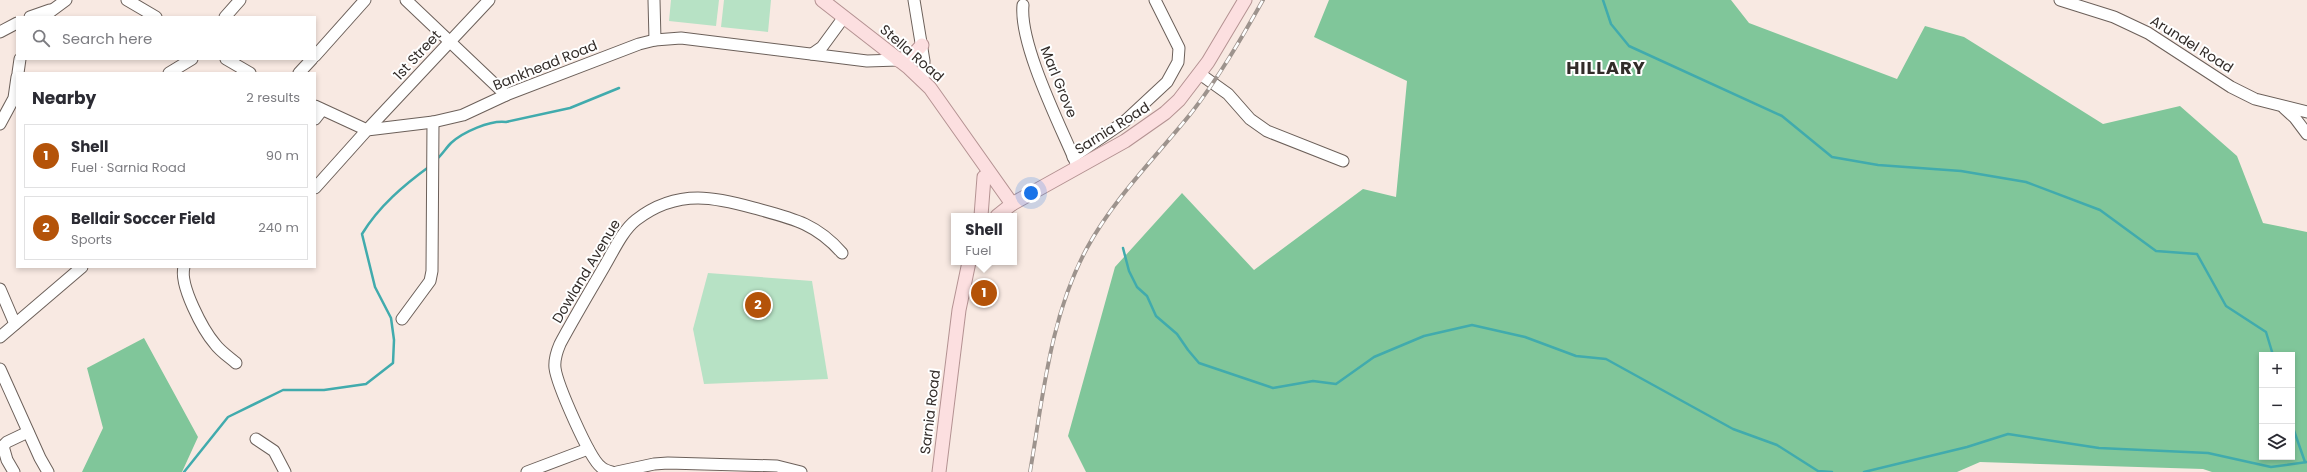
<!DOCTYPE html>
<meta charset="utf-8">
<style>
body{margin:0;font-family:Poppins,sans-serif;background:#f7f7f7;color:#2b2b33}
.controls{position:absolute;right:12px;bottom:12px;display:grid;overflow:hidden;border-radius:0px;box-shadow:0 2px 6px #0003}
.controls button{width:36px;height:36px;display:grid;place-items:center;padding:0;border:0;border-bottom:1px solid #e1e1e2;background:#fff;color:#2b2b33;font:20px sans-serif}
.you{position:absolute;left:1031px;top:193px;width:14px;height:14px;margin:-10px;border:3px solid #fff;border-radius:50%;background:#1a73e8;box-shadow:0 0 0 6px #1a73e833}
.badge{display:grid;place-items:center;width:26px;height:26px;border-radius:50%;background:#b45309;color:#fff;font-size:13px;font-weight:700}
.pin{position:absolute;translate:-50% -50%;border:2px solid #fff;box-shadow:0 1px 4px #0006}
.popup{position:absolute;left:951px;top:213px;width:66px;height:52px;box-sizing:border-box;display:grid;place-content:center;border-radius:0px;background:#fff;filter:drop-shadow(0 1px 3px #0005);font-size:13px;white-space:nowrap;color:#7c7c81}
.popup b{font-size:15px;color:#2b2b33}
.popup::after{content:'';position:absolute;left:50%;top:100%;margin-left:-8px;border:8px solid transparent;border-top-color:#fff}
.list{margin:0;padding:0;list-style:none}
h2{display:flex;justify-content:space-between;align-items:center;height:52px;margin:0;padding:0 16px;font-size:17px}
h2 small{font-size:13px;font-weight:400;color:#7c7c81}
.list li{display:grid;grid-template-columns:26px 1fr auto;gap:12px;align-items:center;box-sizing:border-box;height:64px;margin:0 8px 8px;padding:0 8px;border:1px solid #e1e1e2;border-radius:0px}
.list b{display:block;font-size:15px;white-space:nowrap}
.list p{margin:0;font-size:13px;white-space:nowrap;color:#7c7c81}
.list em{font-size:13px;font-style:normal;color:#7c7c81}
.icon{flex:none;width:22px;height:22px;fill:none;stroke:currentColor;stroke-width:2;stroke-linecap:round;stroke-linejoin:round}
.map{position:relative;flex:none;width:2307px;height:472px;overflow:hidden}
.search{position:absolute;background:#fff;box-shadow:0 2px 6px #0003;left:16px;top:16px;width:300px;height:44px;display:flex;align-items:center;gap:10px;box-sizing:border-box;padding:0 14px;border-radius:0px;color:#7c7c81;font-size:15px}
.panel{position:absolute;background:#fff;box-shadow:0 2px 6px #0003;left:16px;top:72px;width:300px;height:196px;border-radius:0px}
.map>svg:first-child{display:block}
.green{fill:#b7e2c5}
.forest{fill:#80c69a;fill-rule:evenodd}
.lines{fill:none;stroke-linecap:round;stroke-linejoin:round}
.stream{stroke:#41abad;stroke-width:2.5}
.minor-casing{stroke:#6c605a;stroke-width:13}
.major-casing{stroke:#b49292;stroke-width:15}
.minor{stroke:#fff;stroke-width:11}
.major{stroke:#fcdfe0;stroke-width:13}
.rail-casing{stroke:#9d938d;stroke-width:4}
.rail{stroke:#fff;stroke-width:2.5;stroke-dasharray:8;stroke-linecap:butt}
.labels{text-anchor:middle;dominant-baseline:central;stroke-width:4;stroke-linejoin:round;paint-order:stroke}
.street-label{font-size:14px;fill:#322c29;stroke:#fff}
.district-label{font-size:18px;font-weight:bold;letter-spacing:1px;fill:#322c29;stroke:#fff}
</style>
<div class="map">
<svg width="2307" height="472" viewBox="0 0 2307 472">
<rect width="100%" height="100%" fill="#f8e9e2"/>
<g class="green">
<polygon points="671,0 719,0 716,26 669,21"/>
<polygon points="724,0 771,0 768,32 721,27"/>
<polygon points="708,273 812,281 828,379 704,384 693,329"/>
</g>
<g class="forest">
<path d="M1329,0H1731L1749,23L1897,79L1925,26L1964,37L2103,124L2180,106L2237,156L2263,223L2307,232V472H2212L2203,469L1980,462L1957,472H1086L1068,436L1115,267L1182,193L1254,270L1363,189L1396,197L1407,81L1314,37ZM2262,355H2292V457H2262Z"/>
<polygon points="144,338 198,437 182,472 82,472 103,428 87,368"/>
</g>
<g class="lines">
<g class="stream">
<polyline points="1603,0 1611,24 1629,46 1782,116 1832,157 1878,165 1961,171 2026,182 2100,210 2156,251 2197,254 2226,306 2266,332 2273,355"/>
<path d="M436,160C442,155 446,148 451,143C463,132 490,120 506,122L570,108L619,88"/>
<polyline points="1123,248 1129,271 1137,287 1147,296 1156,316 1177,334 1188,350 1199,363 1273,388 1313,381 1336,384 1374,357 1424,336 1472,325 1525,337 1576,356 1606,359 1733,429 1777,445 1818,471 1832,472"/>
<polyline points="2292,425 2305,462"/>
<path d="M184,472L228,417L283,390H324L366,384L393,363L394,340L391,318L375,287L362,234C379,206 404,185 430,166"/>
<polyline points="1864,472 1967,447 2008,434 2099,448 2208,453 2271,467 2307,462"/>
</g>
<defs>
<g id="minor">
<polyline points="127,0 156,17"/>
<polyline points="406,0 506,95"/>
<polyline points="654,0 655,40"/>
<polyline points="914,0 924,61 923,80"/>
<polyline points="2060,0 2114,17 2148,33 2231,87 2255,99 2307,112"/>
<path d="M1023,5C1019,44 1060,125 1076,163"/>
<polyline points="30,17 50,10"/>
<polyline points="43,17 66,0"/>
<polyline points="225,17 240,0"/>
<polyline points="0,32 17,23"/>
<polyline points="812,54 822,47 844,17"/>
<polyline points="315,56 365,0"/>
<polyline points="226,59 250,73"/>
<polyline points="18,73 20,59"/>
<polyline points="169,73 192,59"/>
<polyline points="299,73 312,59"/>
<polyline points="1200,74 1228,94 1250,119 1267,131 1343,161"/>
<polyline points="315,106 367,130 489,0"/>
<polyline points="2284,108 2295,118 2307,134"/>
<polyline points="315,119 322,110"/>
<polyline points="0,124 14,98 17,77"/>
<polyline points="1073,157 1124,122 1167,82 1178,62 1179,48 1155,0"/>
<polyline points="315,188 367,130 433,122 463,115 506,95 639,44 655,40 681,38 867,61 898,60"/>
<path d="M184,267C179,285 203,330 215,344C220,351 229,357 236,363"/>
<polyline points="0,289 15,324"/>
<polyline points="402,319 430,281 432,271 433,122"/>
<polyline points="0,337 82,267"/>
<polyline points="0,369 40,458 48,472"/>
<polyline points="256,439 274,451 285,472"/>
<polyline points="14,472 7,460 3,446 7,442 28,432"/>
<polyline points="527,472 588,449"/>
<path d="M612,472C608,471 604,470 601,467C589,458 557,384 555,368C554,359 557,351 560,344C574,318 589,293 604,267C613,252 622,231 636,220C654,206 675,198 698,198C717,198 736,203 754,208C791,218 816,223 842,253"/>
<polyline points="617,472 654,464 668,463 777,466 801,472"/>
</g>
<g id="major">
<polyline points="822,0 908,67 930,88 1012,204"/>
<polyline points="898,60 912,56 922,45"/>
<polyline points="981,216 984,177"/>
<polyline points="997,216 1012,204 1125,141 1165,113 1179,100 1208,62 1245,0"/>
<polyline points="939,472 959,310 969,262"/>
</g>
</defs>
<use href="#minor" class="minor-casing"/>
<use href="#major" class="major-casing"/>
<use href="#minor" class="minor"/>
<use href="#major" class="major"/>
<defs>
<path id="rail" d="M1030,472C1043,397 1050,316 1087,248C1115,197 1156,157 1192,112C1219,77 1241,39 1263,0"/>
</defs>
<use href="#rail" class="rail-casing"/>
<use href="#rail" class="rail"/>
</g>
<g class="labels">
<g class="street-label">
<text transform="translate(2192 44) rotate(32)">Arundel Road</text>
<text transform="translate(912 53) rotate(41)">Stella Road</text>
<text transform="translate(417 55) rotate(-47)">1st Street</text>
<text transform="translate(545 65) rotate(-22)">Bankhead Road</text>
<text transform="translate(1059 82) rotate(68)">Marl Grove</text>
<text transform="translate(1112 128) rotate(-32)">Sarnia Road</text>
<text transform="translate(586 271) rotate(-59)">Dowland Avenue</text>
<text transform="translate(930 412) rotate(-83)">Sarnia Road</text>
</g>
<g class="district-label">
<text x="1606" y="67">HILLARY</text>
</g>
</g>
</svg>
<div class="controls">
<button>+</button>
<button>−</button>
<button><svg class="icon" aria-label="layers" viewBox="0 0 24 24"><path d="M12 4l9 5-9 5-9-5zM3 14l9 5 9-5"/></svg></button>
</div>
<div class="you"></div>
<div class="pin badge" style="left:984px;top:293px">1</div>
<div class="popup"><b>Shell</b>Fuel</div>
<div class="pin badge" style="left:758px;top:305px">2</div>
<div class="search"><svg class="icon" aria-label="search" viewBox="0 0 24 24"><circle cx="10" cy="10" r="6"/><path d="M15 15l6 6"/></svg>Search here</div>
<section class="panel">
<h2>Nearby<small>2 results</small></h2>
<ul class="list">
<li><span class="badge">1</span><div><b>Shell</b><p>Fuel · Sarnia Road</p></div><em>90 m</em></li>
<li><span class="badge">2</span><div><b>Bellair Soccer Field</b><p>Sports</p></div><em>240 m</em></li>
</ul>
</section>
</div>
